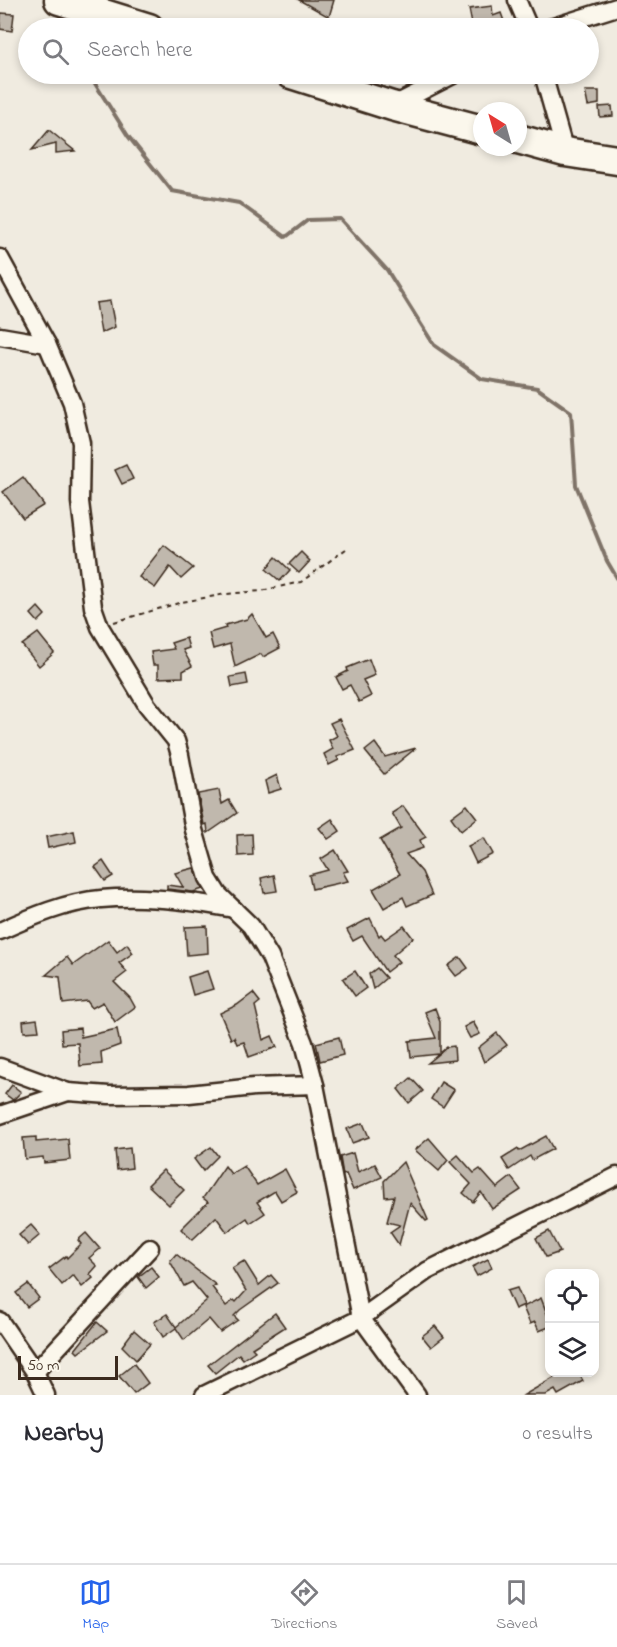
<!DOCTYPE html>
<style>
body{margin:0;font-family:"Indie Flower",sans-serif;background:#f7f7f7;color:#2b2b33}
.controls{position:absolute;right:18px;bottom:18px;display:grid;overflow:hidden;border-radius:12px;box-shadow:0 3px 9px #0003}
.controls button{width:54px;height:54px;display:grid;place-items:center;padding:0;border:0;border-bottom:2px solid #e1e1e2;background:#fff;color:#2b2b33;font:30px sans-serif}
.compass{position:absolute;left:473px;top:102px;width:54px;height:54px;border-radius:50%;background:#fff;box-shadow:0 3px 9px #0003;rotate:323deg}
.scale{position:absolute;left:18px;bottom:15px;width:100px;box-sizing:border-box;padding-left:6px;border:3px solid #3b2a1e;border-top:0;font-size:16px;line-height:21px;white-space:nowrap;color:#3b2a1e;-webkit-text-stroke:4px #fbf7ec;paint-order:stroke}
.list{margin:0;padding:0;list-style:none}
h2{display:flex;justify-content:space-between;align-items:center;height:78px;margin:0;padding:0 24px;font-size:26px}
h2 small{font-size:20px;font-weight:400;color:#7c7c81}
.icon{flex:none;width:33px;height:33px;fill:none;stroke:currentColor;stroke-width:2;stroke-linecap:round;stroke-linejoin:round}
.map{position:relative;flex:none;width:617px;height:1395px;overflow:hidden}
.search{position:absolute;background:#fff;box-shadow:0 3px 9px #0003;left:18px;right:18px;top:18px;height:66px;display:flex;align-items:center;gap:15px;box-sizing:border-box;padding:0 21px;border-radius:33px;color:#7c7c81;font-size:22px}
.sheet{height:168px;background:#fff}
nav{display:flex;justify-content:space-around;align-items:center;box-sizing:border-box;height:84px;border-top:2px solid #e1e1e2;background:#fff;font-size:16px;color:#7c7c81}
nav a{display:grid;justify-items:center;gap:3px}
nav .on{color:#2563eb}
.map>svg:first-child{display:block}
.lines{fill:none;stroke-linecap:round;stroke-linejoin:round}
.stream{stroke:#7f7367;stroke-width:4}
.building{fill:#c0b8ad;stroke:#3b2a1e;stroke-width:1.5}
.street-casing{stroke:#3b2a1e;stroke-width:21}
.highway-casing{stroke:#3b2a1e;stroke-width:33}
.path{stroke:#3b2a1e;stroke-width:2;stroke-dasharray:4.5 4.5;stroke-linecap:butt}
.street{stroke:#fbf7ec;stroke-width:16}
.highway{stroke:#fbf7ec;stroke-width:28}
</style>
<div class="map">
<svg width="617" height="1395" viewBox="0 0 617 1395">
<rect width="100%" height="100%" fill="#f0ebe0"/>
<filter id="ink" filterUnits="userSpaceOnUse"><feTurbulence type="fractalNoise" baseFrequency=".0167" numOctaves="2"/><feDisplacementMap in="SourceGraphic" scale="12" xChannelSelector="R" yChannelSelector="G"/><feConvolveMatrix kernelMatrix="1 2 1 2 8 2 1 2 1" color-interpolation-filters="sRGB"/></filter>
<g filter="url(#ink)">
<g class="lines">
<g class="stream">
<polyline points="59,13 65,28"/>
<polyline points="89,74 128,136 172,191 239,203 286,237 308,220 340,219 387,270 434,345 482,379 537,388 571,412 576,485 607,561 617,578"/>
</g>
</g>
<g class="building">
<polygon points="299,0 334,0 329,17"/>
<polygon points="492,6 493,16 501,13 505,24 482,28 469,28 468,25 472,24 469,9"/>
<polygon points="1,13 14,14 12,31 0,29"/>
<polygon points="585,91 599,91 599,104 588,106"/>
<polygon points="612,106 613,116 600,117 599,107"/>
<polygon points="49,130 65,143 75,151 56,153 56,144 32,150"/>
<polygon points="110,301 115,327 101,333 96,303"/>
<polygon points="126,465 133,479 122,484 115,470"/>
<polygon points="23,477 44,505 23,518 3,492"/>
<polygon points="164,545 193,568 181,579 170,567 155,588 139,577"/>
<polygon points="301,552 310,561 299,573 289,564"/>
<polygon points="276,557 290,570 280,581 266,569"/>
<polygon points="38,607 45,615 38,622 31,614"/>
<polygon points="252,614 266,638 273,634 280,648 263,657 261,654 235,667 230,644 213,649 209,633 226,628 225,625 247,619"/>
<polygon points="38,633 54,653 39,666 22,645"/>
<polygon points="186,638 189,648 183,650 192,666 183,671 183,677 158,678 158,665 153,665 151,652 174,649 171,643"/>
<polygon points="369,659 375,675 363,680 371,696 359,702 350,685 342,689 336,677 348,671 347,668"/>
<polygon points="246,674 248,684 232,687 230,677"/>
<polygon points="339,719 355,750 337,757 339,760 329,765 324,754 333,749 329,740 337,736 330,723"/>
<polygon points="375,743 385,757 416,748 384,774 365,751"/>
<polygon points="277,775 281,789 268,793 265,781"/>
<polygon points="219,790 222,804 229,800 237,813 208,833 207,824 204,825 198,794"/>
<polygon points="467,805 477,818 461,831 451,817"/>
<polygon points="403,806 426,837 420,840 423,848 406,854 422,872 432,895 407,906 403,897 384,908 373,889 400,874 380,840 401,828 392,813"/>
<polygon points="332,819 340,831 328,839 319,828"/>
<polygon points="74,831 76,842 48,848 46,837"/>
<polygon points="252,834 253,855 238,856 237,835"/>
<polygon points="484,838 493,854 476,863 468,846"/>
<polygon points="335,850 348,871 343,872 348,881 312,889 309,875 328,870 321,859"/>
<polygon points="103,861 113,876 105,881 95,867"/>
<polygon points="194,868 203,889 193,892 167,889 167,885 183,887 175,873"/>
<polygon points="274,875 277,891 264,893 261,878"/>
<polygon points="370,918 379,936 381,934 385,939 404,926 413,938 393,955 399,962 386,972 362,936 353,941 347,930"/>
<polygon points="207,926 208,953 187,955 185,927"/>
<polygon points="108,940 117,952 127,944 133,953 119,963 127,972 114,982 130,998 135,1007 115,1022 103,1002 92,1008 87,1001 63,1004 60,977 46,975 67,957 73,965"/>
<polygon points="460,957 468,968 456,976 448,966"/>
<polygon points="377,968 386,978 373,989 369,974"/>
<polygon points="207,971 213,989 193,995 188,977"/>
<polygon points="355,971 366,988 355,996 343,979"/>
<polygon points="253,993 260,1002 255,1006 263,1040 272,1036 277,1047 249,1057 244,1042 237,1044 234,1037 231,1039 220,1013 237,1005"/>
<polygon points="435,1008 440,1022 440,1053 447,1047 454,1046 455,1060 428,1063 439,1054 411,1057 409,1041 436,1038 425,1012"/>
<polygon points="37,1019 39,1031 24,1032 23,1021"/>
<polygon points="473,1022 480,1034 470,1038 464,1027"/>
<polygon points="80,1028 81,1037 117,1029 120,1045 101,1052 102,1064 80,1066 78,1043 62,1044 61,1030"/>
<polygon points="497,1033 507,1045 484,1062 478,1048"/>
<polygon points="339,1037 343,1055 320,1061 316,1043"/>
<polygon points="411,1078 423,1091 409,1103 398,1089"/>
<polygon points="441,1082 454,1090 443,1107 431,1099"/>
<polygon points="12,1085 21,1092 13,1100 5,1094"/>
<polygon points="363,1123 369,1137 352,1143 347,1129"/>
<polygon points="546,1136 553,1149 532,1160 530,1156 509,1170 502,1159 518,1149 519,1151"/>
<polygon points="36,1137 36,1142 68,1139 70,1160 44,1163 43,1157 25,1159 23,1138"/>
<polygon points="429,1138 448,1160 439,1171 415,1150"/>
<polygon points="211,1147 218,1156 203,1171 194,1159"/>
<polygon points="130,1148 132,1168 117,1170 115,1150"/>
<polygon points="353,1153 358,1172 375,1164 382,1177 353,1190 346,1174 343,1175 340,1157"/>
<polygon points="458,1155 474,1173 480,1169 497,1188 511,1177 521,1190 492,1209 481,1192 473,1202 463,1193 471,1184 450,1162"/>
<polygon points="403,1162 428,1220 426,1221 410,1203 399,1245 390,1232 400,1225 387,1222 394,1196 385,1197 384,1181"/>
<polygon points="225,1166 231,1174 244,1166 257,1185 285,1169 297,1192 281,1201 275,1191 257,1202 265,1213 250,1223 247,1218 227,1232 216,1217 192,1240 181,1229 208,1202 203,1198"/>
<polygon points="163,1170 184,1190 169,1205 148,1185"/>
<polygon points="31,1225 40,1235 28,1245 19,1235"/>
<polygon points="549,1231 560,1252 546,1257 536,1238"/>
<polygon points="86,1233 100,1249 89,1258 97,1266 90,1274 93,1278 82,1287 73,1275 62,1285 49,1269 66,1256 67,1258 81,1244 78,1240"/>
<polygon points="176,1254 216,1285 212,1287 226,1306 234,1300 236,1302 246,1291 232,1268 244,1261 259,1285 271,1275 278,1283 240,1310 234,1316 238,1320 220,1332 209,1319 184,1340 176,1328 163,1337 154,1322 167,1314 176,1327 207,1300 192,1282 184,1286 170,1261"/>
<polygon points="488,1259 492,1268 477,1276 472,1267"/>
<polygon points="151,1267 159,1277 146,1288 138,1277"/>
<polygon points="28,1284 39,1298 27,1307 16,1293"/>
<polygon points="517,1288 524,1305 515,1309 507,1291"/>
<polygon points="541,1298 549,1319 549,1327 539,1331 535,1322 530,1324 523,1307"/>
<polygon points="275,1313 285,1327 252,1348 255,1351 243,1359 239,1354 215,1373 208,1365"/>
<polygon points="97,1322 107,1331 78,1353 75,1350"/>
<polygon points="435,1326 444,1337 431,1347 422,1336"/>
<polygon points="134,1330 150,1344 136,1360 122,1346"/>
<polygon points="134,1364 148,1383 134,1394 119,1376"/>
<polygon points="564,1372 578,1372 583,1381 558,1395 555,1390 546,1395 524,1395"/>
</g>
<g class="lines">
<defs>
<g id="street">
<polyline points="517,0 529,28"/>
<polyline points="550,28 617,7"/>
<polyline points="543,74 565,152"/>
<polyline points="392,106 455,74"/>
<polyline points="0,258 47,344 72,403 81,443 80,502 93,607 100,627 147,705 176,741 180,755 194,830 208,878 218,894 251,926 270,957 304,1043 315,1085"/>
<polyline points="0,336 47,344"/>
<path d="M0,931C31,917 66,902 101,899C142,895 193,901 234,909"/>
<polyline points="0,1067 68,1092 109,1095 189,1094 254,1087 315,1085 361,1318 417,1395"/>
<polyline points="0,1115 68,1092"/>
<polyline points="0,1321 35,1372 46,1395"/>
<polyline points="35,1372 150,1248"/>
<polyline points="204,1395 361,1318 427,1271 617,1176"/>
</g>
<g id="highway">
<polyline points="59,0 149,28"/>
<polyline points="291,74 392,106 482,130"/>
<polyline points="518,139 565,152 617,160"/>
</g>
</defs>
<use href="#street" class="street-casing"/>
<use href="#highway" class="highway-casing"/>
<polyline class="path" points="114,622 182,602 226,594 261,591 301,582 346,549"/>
<use href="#street" class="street"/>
<use href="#highway" class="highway"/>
</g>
</g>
</svg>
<div class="controls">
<button><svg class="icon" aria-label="locate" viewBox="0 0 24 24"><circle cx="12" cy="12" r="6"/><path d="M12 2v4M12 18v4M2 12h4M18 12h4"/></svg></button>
<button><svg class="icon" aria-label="layers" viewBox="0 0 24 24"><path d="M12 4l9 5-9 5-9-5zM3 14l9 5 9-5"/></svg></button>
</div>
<svg class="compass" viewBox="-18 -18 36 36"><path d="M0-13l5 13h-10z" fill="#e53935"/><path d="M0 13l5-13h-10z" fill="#7c7c81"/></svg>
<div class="scale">50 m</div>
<div class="search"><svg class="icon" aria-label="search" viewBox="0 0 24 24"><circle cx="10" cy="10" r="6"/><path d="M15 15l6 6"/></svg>Search here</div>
</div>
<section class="sheet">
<h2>Nearby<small>0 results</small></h2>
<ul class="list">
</ul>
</section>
<nav>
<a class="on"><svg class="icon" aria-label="map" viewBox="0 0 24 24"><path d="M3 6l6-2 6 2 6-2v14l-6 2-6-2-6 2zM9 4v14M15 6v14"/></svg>Map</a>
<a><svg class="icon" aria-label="directions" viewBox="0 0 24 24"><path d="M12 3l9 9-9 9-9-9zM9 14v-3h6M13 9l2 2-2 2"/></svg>Directions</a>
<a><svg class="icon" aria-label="saved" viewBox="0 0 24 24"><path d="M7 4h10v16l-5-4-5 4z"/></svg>Saved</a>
</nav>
